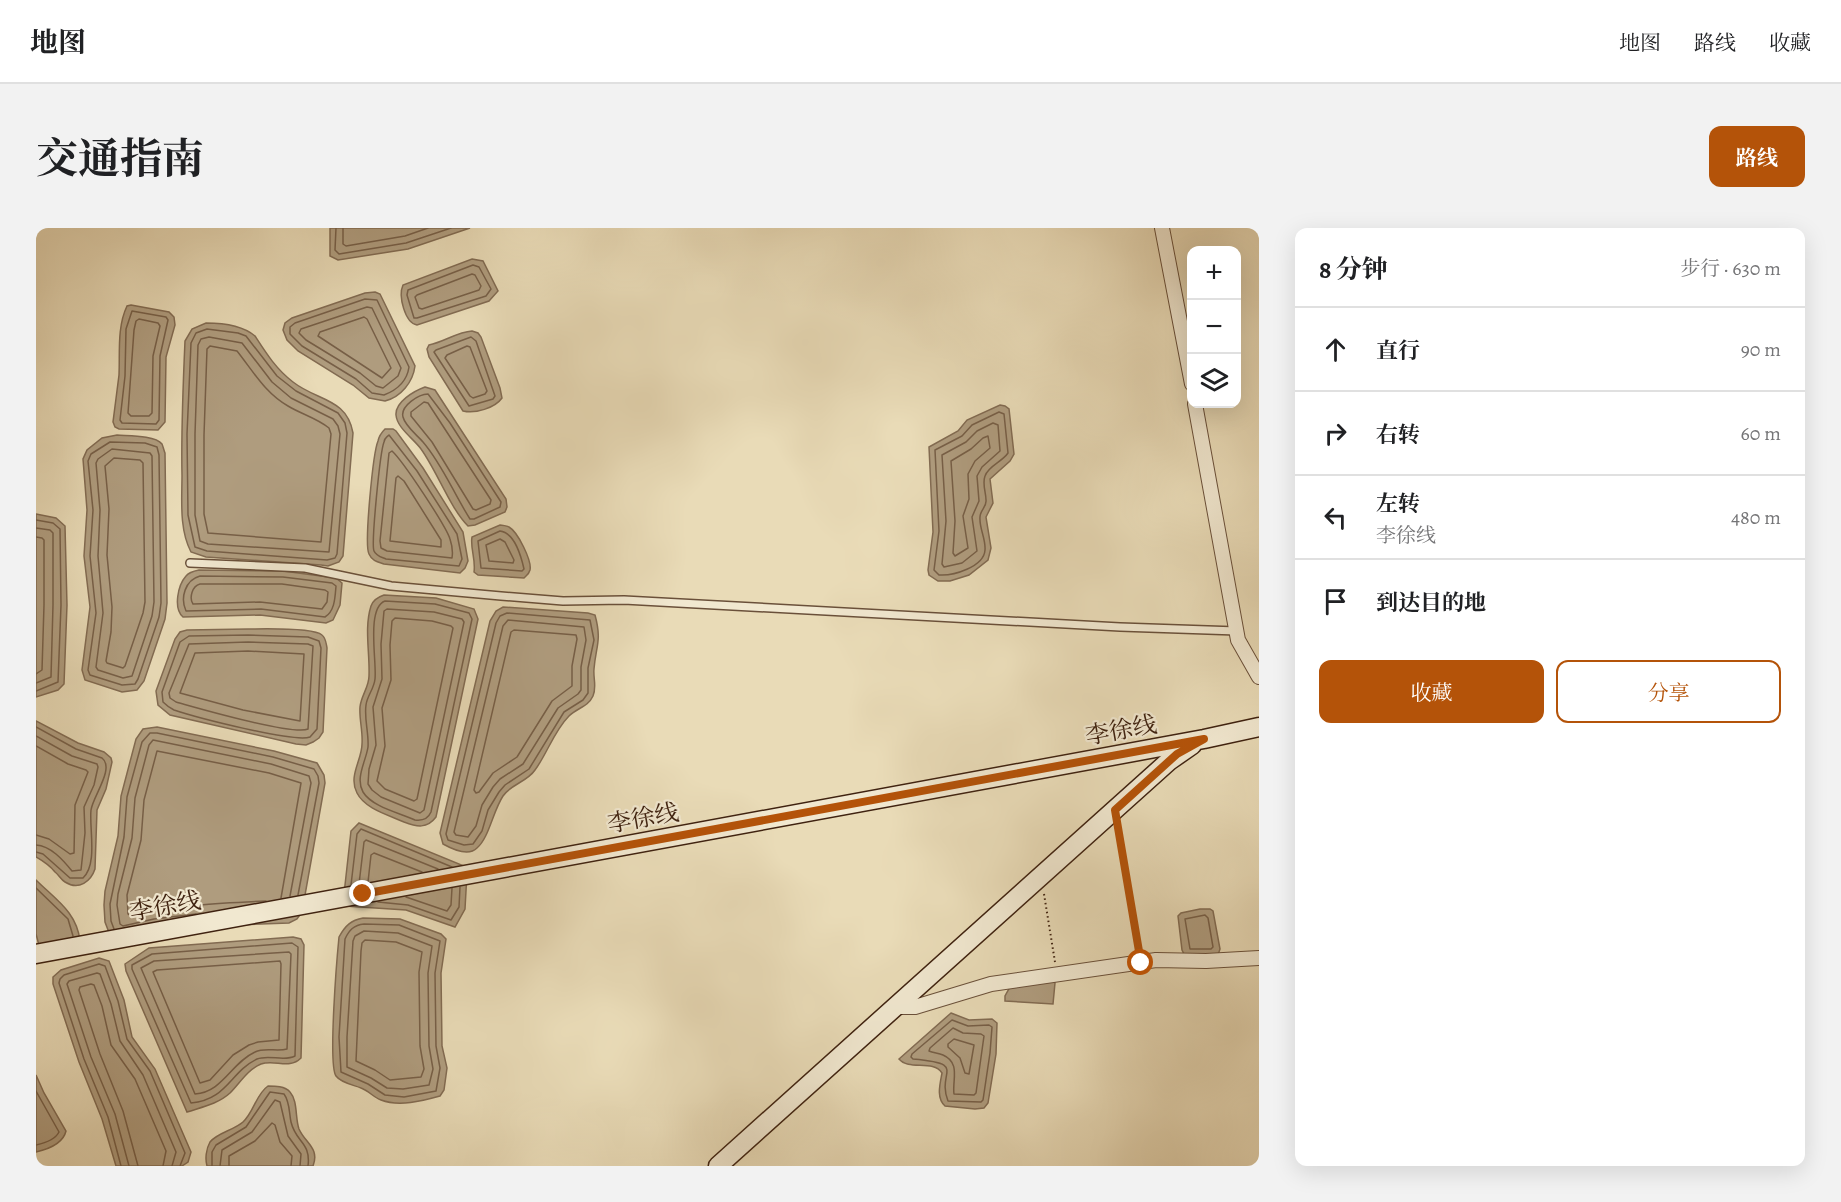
<!DOCTYPE html>
<html lang="zh">
<meta charset="utf-8">
<style>
body{margin:0;font-family:Alegreya,"Noto Serif SC",serif;background:#f2f2f2;color:#202124}
.controls{position:absolute;right:18px;top:18px;display:grid;overflow:hidden;border-radius:12px;box-shadow:0 6px 24px #0002}
.controls button{width:54px;height:54px;display:grid;place-items:center;padding:0;border:0;border-bottom:2px solid #e0e0e0;background:#fff;color:#202124;font:30px sans-serif}
.stop{position:absolute;width:18px;height:18px;margin:-14px;border:4px solid #b45309;border-radius:50%;background:#fff}
.stop.end{background:#b45309;border-color:#fff;box-shadow:0 2px 6px #0008}
.list{margin:0;padding:0;list-style:none}
h2{display:flex;justify-content:space-between;align-items:center;height:78px;margin:0;padding:0 24px;font-size:26px}
h2 small{font-size:20px;font-weight:400;color:#757577}
.list li{display:grid;grid-template-columns:39px 1fr auto;gap:18px;align-items:center;box-sizing:border-box;height:84px;padding:0 24px;border-top:2px solid #e0e0e0}
.list b{display:block;font-size:22px;white-space:nowrap}
.list p{margin:0;font-size:20px;white-space:nowrap;color:#757577}
.list em{font-size:20px;font-style:normal;color:#757577}
.actions{display:flex;gap:12px;padding:18px 24px}
.actions a{flex:1;padding:14px 0;border:2px solid #b45309;border-radius:12px;text-align:center;font-size:21px;color:#b45309}
.actions .main{background:#b45309;color:#fff}
.icon{flex:none;width:33px;height:33px;fill:none;stroke:currentColor;stroke-width:2;stroke-linecap:round;stroke-linejoin:round}
.map{position:relative;flex:none;width:1223px;height:938px;overflow:hidden;border-radius:12px}
header{display:flex;align-items:center;gap:36px;box-sizing:border-box;height:84px;padding:0 30px;background:#fff;border-bottom:2px solid #e0e0e0}
header strong{font-size:28px}
nav{display:flex;gap:33px;margin-inline-start:auto;font-size:21px}
.intro{display:flex;align-items:center;justify-content:space-between;box-sizing:border-box;height:144px;padding:0 36px}
h1{margin:0;font-size:42px}
.button{padding:15px 27px;border-radius:12px;background:#b45309;color:#fff;font-size:21px;font-weight:700}
main{display:flex;gap:36px;padding:0 36px}
aside{flex:1;background:#fff;border-radius:12px;box-shadow:0 6px 24px #0002}
.map>svg:first-child{display:block}
.water{fill:#af9c7e;stroke:#826b52;stroke-width:1.5}
.lines{fill:none;stroke-linecap:round;stroke-linejoin:round}
.shore{stroke:#775f47;stroke-width:1.5}
.lane-casing{stroke:#6a503a;stroke-width:10}
.street-casing{stroke:#6a503a;stroke-width:16}
.secondary-casing{stroke:#3f2210;stroke-width:21}
.path{stroke:#3f2210;stroke-width:2;stroke-dasharray:1.5 3;stroke-linecap:butt}
.lane{stroke:#f1e8d0;stroke-width:7}
.street{stroke:#f1e8d0;stroke-width:14}
.secondary{stroke:#f1e8d0;stroke-width:18}
.route{stroke:#b45309;stroke-width:8}
.labels{text-anchor:middle;dominant-baseline:central;stroke-width:4.5;stroke-linejoin:round;paint-order:stroke}
.street-label{font-size:24px;fill:#3f2210;stroke:#f1e8d0}
</style>
<header>
<strong>地图</strong>
<nav><a>地图</a><a>路线</a><a>收藏</a></nav>
</header>
<div class="intro"><h1>交通指南</h1><a class="button">路线</a></div>
<main>
<div class="map">
<svg width="1223" height="938" viewBox="0 0 1223 938">
<rect width="100%" height="100%" fill="#e9dbb7"/>
<filter id="stains"><feTurbulence type="fractalNoise" baseFrequency=".00333" numOctaves="4"/><feColorMatrix values="0 0 0 0 .2 0 0 0 0 .09 0 0 0 0 .02 0 0 0 .5 -.17"/></filter>
<radialGradient id="worn" r=".72"><stop offset=".6" stop-color="#630" stop-opacity="0"/><stop offset="1" stop-color="#630" stop-opacity=".3"/></radialGradient>
<g class="water">
<polygon points="294,0 434,0 372,21 302,32 294,28"/>
<path d="M436,31L447,33L462,63L453,73L381,97C369,95 362,68 367,57Z"/>
<path d="M339,64L344,66L379,138C377,154 365,169 349,173L333,170L317,157L262,123L251,112L247,102L249,95L256,90L329,65Z"/>
<path d="M95,77L133,84L138,89L139,97L130,129L129,194L122,202L83,201L79,199L77,194C79,178 81,163 83,147C84,124 81,99 91,78Z"/>
<path d="M170,95C186,95 206,97 219,108C230,125 240,141 257,154C281,173 311,170 317,205L307,328L303,334L292,338L285,337L170,329L155,324C143,301 146,272 146,247C145,203 147,158 149,113L156,101Z"/>
<path d="M436,103L442,105L445,109L464,160L466,170C459,180 439,186 427,183L393,129L391,121L393,117C408,114 421,104 436,103Z"/>
<path d="M389,159L399,162L470,271L471,279L469,284L439,297L432,298C414,280 401,243 385,221C378,211 361,200 360,187C359,174 378,163 389,159Z"/>
<polygon points="964,177 969,178 973,181 978,226 974,233 954,251 957,275 950,289 955,320 952,332 933,347 914,353 902,353 893,347 892,342 897,304 893,219 922,203 931,192"/>
<path d="M349,201H357L360,203L387,240L427,304L432,333L429,340L424,345L348,336C342,334 336,333 333,326C328,317 337,225 342,213C343,208 346,204 349,201Z"/>
<path d="M81,207C91,208 119,207 126,216C127,218 128,223 129,225L131,375L129,391L108,453L101,462L86,464L49,452L46,442L54,379L48,328L51,282L47,231L51,222L66,210Z"/>
<polygon points="0,286 20,290 29,298 31,377 28,456 22,462 0,469"/>
<path d="M464,297C465,297 472,298 473,299C482,304 496,333 494,342C493,346 491,347 488,350L442,347L438,344C440,332 434,320 436,309Z"/>
<path d="M163,342L247,343L300,350L306,355L304,377L297,392L290,395L224,387L147,389C137,380 142,357 150,348C153,344 158,343 163,342Z"/>
<path d="M348,367L400,370L438,381L442,391L400,589C391,601 381,599 368,594C353,587 329,581 321,565C312,548 326,532 326,516C327,503 323,491 324,479C325,468 333,459 333,448C334,425 328,400 335,378C337,372 342,369 348,367Z"/>
<path d="M467,379L552,385L559,387C566,413 560,417 558,441C557,450 561,459 557,468C552,479 541,480 533,488C518,503 511,526 499,542C491,554 475,556 467,568C457,583 453,610 441,620C432,629 416,621 407,616L404,605L454,393L460,383Z"/>
<path d="M212,401C226,401 276,399 286,407C290,410 290,415 291,420L287,504L283,510L277,514L270,517L260,516L134,487L122,477L120,463L139,411L144,404L151,402Z"/>
<path d="M0,493L42,515L68,524L75,530L76,534L70,561L61,582L59,641C55,653 43,663 29,654C25,652 23,647 19,644C14,638 7,633 0,629Z"/>
<polygon points="121,499 238,523 281,535 288,547 289,555 266,684 261,691 253,695 172,698 77,709 72,702 69,694 68,677 69,663 82,608 85,568 100,511 107,501"/>
<polygon points="323,595 428,638 431,645 429,681 419,699 370,682 309,678 307,675 315,603"/>
<path d="M0,652C19,671 41,684 44,713L5,725L0,706Z"/>
<polygon points="1164,681 1174,681 1177,683 1184,721 1182,727 1148,726 1146,722 1142,688 1145,685"/>
<path d="M327,690L364,691L405,706L410,711L405,745L406,818L411,840L408,862L404,868C386,873 363,879 345,872C337,869 333,863 325,860C318,857 305,855 300,848C292,837 301,729 303,709C309,698 315,692 327,690Z"/>
<path d="M257,709L265,711L268,717L265,830C253,842 239,831 225,836C211,842 204,855 194,865C182,876 166,879 151,884L90,743L89,736L113,720Z"/>
<polygon points="63,730 73,733 88,772 96,809 119,841 155,924 152,934 146,938 80,938 66,891 43,834 17,756 17,749 25,742"/>
<polygon points="1016,753 1019,755 1017,776 969,773 969,768 974,759"/>
<path d="M915,785L933,792L956,791L961,795L960,826L952,875L948,880L939,881L909,878C900,870 904,856 906,845C897,831 873,843 863,831Z"/>
<path d="M0,847L8,865L30,903C27,916 13,921 0,924Z"/>
<path d="M232,858C239,858 249,858 254,864C262,873 259,890 263,901C269,915 284,920 277,938H171C169,931 170,921 174,914C181,905 198,902 207,894C218,884 220,866 232,858Z"/>
</g>
<g class="lines">
<g class="shore">
<polyline points="300,0 299,22 303,26 370,15 415,0"/>
<polyline points="307,0 307,16 310,18 369,8 392,0"/>
<polygon points="437,37 443,39 455,61 450,68 381,90 378,90 371,67 372,62"/>
<polygon points="436,46 439,47 445,58 443,62 386,81 383,80 379,69 381,67"/>
<path d="M329,71L341,72L373,139C371,153 361,162 348,167L336,165L320,151L266,118L254,106V99L259,95Z"/>
<polygon points="331,79 336,80 365,140 362,148 347,160 340,158 324,145 270,112 263,105 265,101"/>
<polygon points="96,83 130,89 132,92 124,128 123,192 120,196 86,195 84,192 89,148 90,101"/>
<polygon points="328,89 331,91 355,140 346,150 282,108 284,104"/>
<polygon points="103,91 122,95 124,98 117,128 116,185 113,188 95,188 92,185 98,102 100,93"/>
<polygon points="171,101 202,105 210,108 241,148 260,163 302,185 309,195 311,205 301,326 299,330 291,332 171,323 159,319 152,287 151,206 155,115 160,105"/>
<polygon points="173,109 206,115 236,154 255,170 297,191 302,198 304,206 293,324 172,316 164,313 159,287 159,206 162,117 165,111"/>
<polygon points="435,109 440,113 459,168 457,171 433,178 398,124 400,122"/>
<path d="M174,118L201,123C217,143 229,165 252,178C265,186 281,190 293,200L295,206L285,314L172,305L168,286V207L171,121Z"/>
<polygon points="431,118 434,119 451,163 449,166 437,170 434,168 409,130 411,127"/>
<path d="M392,166L414,195L465,274L464,279L438,291H434C418,266 406,236 387,214C381,207 369,198 367,189C364,178 383,166 392,166Z"/>
<polygon points="388,174 392,175 455,272 454,276 440,282 437,281 396,214 375,188 375,184"/>
<path d="M963,184L968,186L972,225C966,234 952,238 949,248C946,256 950,264 950,272C951,279 944,282 944,289C943,300 950,311 949,322C948,339 917,348 903,347L898,342L903,303L899,222L926,208L936,197Z"/>
<polygon points="957,195 962,197 964,223 946,239 941,248 943,273 936,289 941,323 926,335 908,339 906,336 910,293 906,227 930,214 941,203"/>
<path d="M353,207L381,243L421,306L426,331L423,338L350,331C345,329 340,328 338,323C335,316 344,224 348,214C349,209 350,210 353,207Z"/>
<polygon points="952,208 954,220 939,233 932,246 933,271 927,288 932,320 919,328 917,325 919,293 915,233 935,221 947,210"/>
<polygon points="74,214 109,215 121,219 123,227 125,375 123,389 102,451 99,456 86,457 54,447 52,442 60,385 54,328 57,282 52,233 55,226"/>
<polygon points="76,221 114,225 116,228 118,374 116,388 96,448 87,450 62,442 60,439 67,385 62,328 64,282 60,235 62,231"/>
<path d="M356,223C367,233 410,298 414,311C416,317 417,324 416,330L351,323L345,320L344,313L353,225Z"/>
<polygon points="78,230 104,232 107,235 109,374 107,385 89,438 87,440 71,435 70,433 75,404 76,379 71,327 73,281 69,238"/>
<polygon points="362,248 368,253 405,312 405,319 354,313 360,250"/>
<polyline points="0,292 17,295 24,301 25,377 22,454 0,463"/>
<polyline points="0,300 14,302 17,305 17,377 15,449 0,455"/>
<path d="M464,303C479,305 485,328 488,341L486,343L445,340L442,313Z"/>
<polyline points="0,309 6,310 8,312 8,377 6,442 0,446"/>
<polygon points="464,311 469,314 478,332 477,335 453,333 450,317"/>
<path d="M164,348L247,349L296,355L300,358C299,369 299,383 289,389L225,381L150,383C144,370 149,352 164,348Z"/>
<path d="M164,356H246L289,362L292,364L291,374L286,381L224,374L157,376C153,370 156,358 164,356Z"/>
<path d="M349,373L399,376L433,385L436,391L395,584C392,591 387,593 379,592C364,585 336,579 327,564C319,550 330,533 332,519C333,505 328,491 330,477C331,468 338,461 339,451C341,434 330,380 349,373Z"/>
<polygon points="351,381 398,384 426,391 428,394 388,582 384,585 345,569 336,562 332,556 333,541 340,517 337,479 346,451 345,416 348,383"/>
<polygon points="471,385 554,392 558,412 552,440 552,465 547,472 528,484 493,541 469,557 463,564 452,582 446,603 437,616 428,617 412,612 410,606 460,395 464,388"/>
<polygon points="359,390 396,393 415,398 417,400 381,571 378,573 349,561 341,553 349,518 346,480 355,452 354,417 356,393"/>
<polygon points="472,392 548,399 550,412 545,439 545,462 542,466 522,480 487,536 464,551 457,559 446,577 440,598 432,609 420,607 418,604 467,398"/>
<polygon points="478,402 540,407 541,411 536,438 536,458 516,473 481,529 457,545 443,564 440,565 438,562 475,404"/>
<path d="M212,407L272,409L283,413L285,420L281,501L274,509C258,515 159,489 138,482C134,480 130,477 127,474L126,464L144,414L153,408Z"/>
<path d="M212,414L272,416L277,418L272,501C257,508 162,480 140,474L134,470L133,465L153,416Z"/>
<polygon points="212,423 268,426 264,493 207,482 144,465 159,425"/>
<path d="M0,499L40,521L66,530C79,540 57,568 55,582C53,600 62,636 47,650H34L7,626L0,624"/>
<path d="M0,508L36,528L61,536L62,539L58,557L48,579L49,605L45,642L36,643C27,632 15,618 0,617"/>
<polyline points="0,518 32,536 50,542 52,544 39,577 38,625 34,626 13,611 0,607"/>
<polyline points="332,654 335,627 338,625 386,644"/>
<polyline points="323,656 328,614 330,612 402,641"/>
<polyline points="315,657 321,606 325,601 416,639"/>
<polyline points="0,660 32,691 37,708"/>
<polyline points="370,669 411,683 415,677 416,660"/>
<path d="M230,673C184,675 139,677 95,688L92,686L91,667L105,612L108,572L121,523L233,545L265,555L245,670"/>
<polyline points="342,674 372,677 415,692 423,679 424,659"/>
<polyline points="160,686 118,691 87,698 84,696 81,677 82,666 96,610 99,570 113,517 117,512 235,536 273,548 275,555 254,668"/>
<polygon points="1169,687 1172,690 1177,719 1175,721 1154,721 1149,691"/>
<path d="M328,696L363,697L404,713L399,745L400,818L404,840L400,863L368,869L349,867L332,856L305,844L303,809L309,711C313,702 318,697 328,696Z"/>
<polyline points="78,701 75,693 74,676 88,609 91,569 106,514 114,505 121,505 237,529 278,541 282,548 283,555 262,667"/>
<polygon points="328,703 362,705 396,718 392,745 393,818 397,841 393,857 367,861 351,860 335,850 311,839 311,809 317,713 319,708"/>
<polygon points="329,712 360,714 386,724 383,744 384,818 388,841 385,849 354,852 339,842 320,833 325,723 326,715"/>
<path d="M256,715L262,719L259,828C248,834 233,826 221,831C194,844 191,872 155,875L96,741V737L116,726Z"/>
<path d="M253,724L255,726L251,821C241,824 229,819 219,824C195,835 187,864 159,866L105,740L118,733Z"/>
<polygon points="244,733 245,736 243,812 222,814 213,817 197,827 174,852 164,855 117,744 121,742"/>
<path d="M916,792L932,798L953,797L956,799L954,825L947,872L945,874L912,873C900,843 933,836 877,831L875,829L876,826Z"/>
<path d="M917,800L927,805L945,806L948,808L940,865L938,867L918,866C916,852 925,835 907,827C902,825 897,825 893,823L894,820Z"/>
<polygon points="918,811 938,817 933,846 929,845 924,830 912,819 912,816"/>
<path d="M0,863L23,904C19,912 9,915 0,917"/>
<polyline points="85,938 72,889 48,831 23,755 24,751 28,747 63,736 69,738 82,773 91,811 114,843 149,925 144,938"/>
<polyline points="93,938 79,886 55,829 31,756 33,753 61,745 64,746 75,776 84,813 107,847 140,924 136,938"/>
<polyline points="102,938 87,883 64,826 43,762 44,759 55,756 58,757 66,778 75,817 99,851 130,923 127,938"/>
<path d="M176,938V924L180,917L210,899L234,864L248,866C254,874 253,885 255,894C260,915 275,914 272,938"/>
<polyline points="184,938 186,922 216,904 239,872 244,874 252,908 265,926 264,938"/>
<polyline points="193,938 193,928 219,913 236,895 239,897 244,914 256,928 255,938"/>
</g>
<defs>
<polyline id="lane" points="154,335 269,340 355,358 465,368 527,373 588,372 1084,399 1201,403"/>
<g id="street">
<polyline points="1126,0 1156,156"/>
<polyline points="1159,176 1202,412 1223,449"/>
<polyline points="860,779 879,779 955,756 1120,732 1170,733 1223,730"/>
</g>
<g id="secondary">
<polyline points="0,726 1168,511 1223,499"/>
<polyline points="682,938 1133,533 1156,517"/>
</g>
</defs>
<use href="#lane" class="lane-casing"/>
<use href="#street" class="street-casing"/>
<use href="#secondary" class="secondary-casing"/>
<g class="path">
<polyline points="1082,600 1103,721"/>
<polyline points="1008,666 1019,734"/>
</g>
<use href="#lane" class="lane"/>
<use href="#street" class="street"/>
<use href="#secondary" class="secondary"/>
</g>
<g class="lines">
<polyline class="route" points="327,666 1168,511 1141,526 1079,582 1105,735"/>
</g>
<g class="labels">
<g class="street-label">
<text transform="translate(1085 502) rotate(-10)">李徐线</text>
<text transform="translate(607 590) rotate(-10)">李徐线</text>
<text transform="translate(129 678) rotate(-10)">李徐线</text>
</g>
</g>
<rect width="100%" height="100%" filter="url(#stains)"/>
<rect width="100%" height="100%" fill="url(#worn)"/>
</svg>
<div class="controls">
<button>+</button>
<button>−</button>
<button><svg class="icon" aria-label="layers" viewBox="0 0 24 24"><path d="M12 4l9 5-9 5-9-5zM3 14l9 5 9-5"/></svg></button>
</div>
<div class="stop" style="left:1105px;top:735px"></div>
<div class="stop end" style="left:327px;top:666px"></div>
</div>
<aside>
<h2>8 分钟<small>步行 · 630 m</small></h2>
<ul class="list">
<li><svg class="icon" aria-label="ahead" viewBox="0 0 24 24"><path d="M12 20V5M6 11l6-6 6 6"/></svg><div><b>直行</b></div><em>90 m</em></li>
<li><svg class="icon" aria-label="right" viewBox="0 0 24 24"><path d="M7 20v-9h11M14 6l5 5-5 5"/></svg><div><b>右转</b></div><em>60 m</em></li>
<li><svg class="icon" aria-label="left" viewBox="0 0 24 24"><path d="M17 20v-9H6M10 6l-5 5 5 5"/></svg><div><b>左转</b><p>李徐线</p></div><em>480 m</em></li>
<li><svg class="icon" aria-label="arrive" viewBox="0 0 24 24"><path d="M6 21V4h12l-3 4 3 4H6"/></svg><div><b>到达目的地</b></div></li>
</ul>
<div class="actions"><a class="main">收藏</a><a>分享</a></div>
</aside>
</main>
